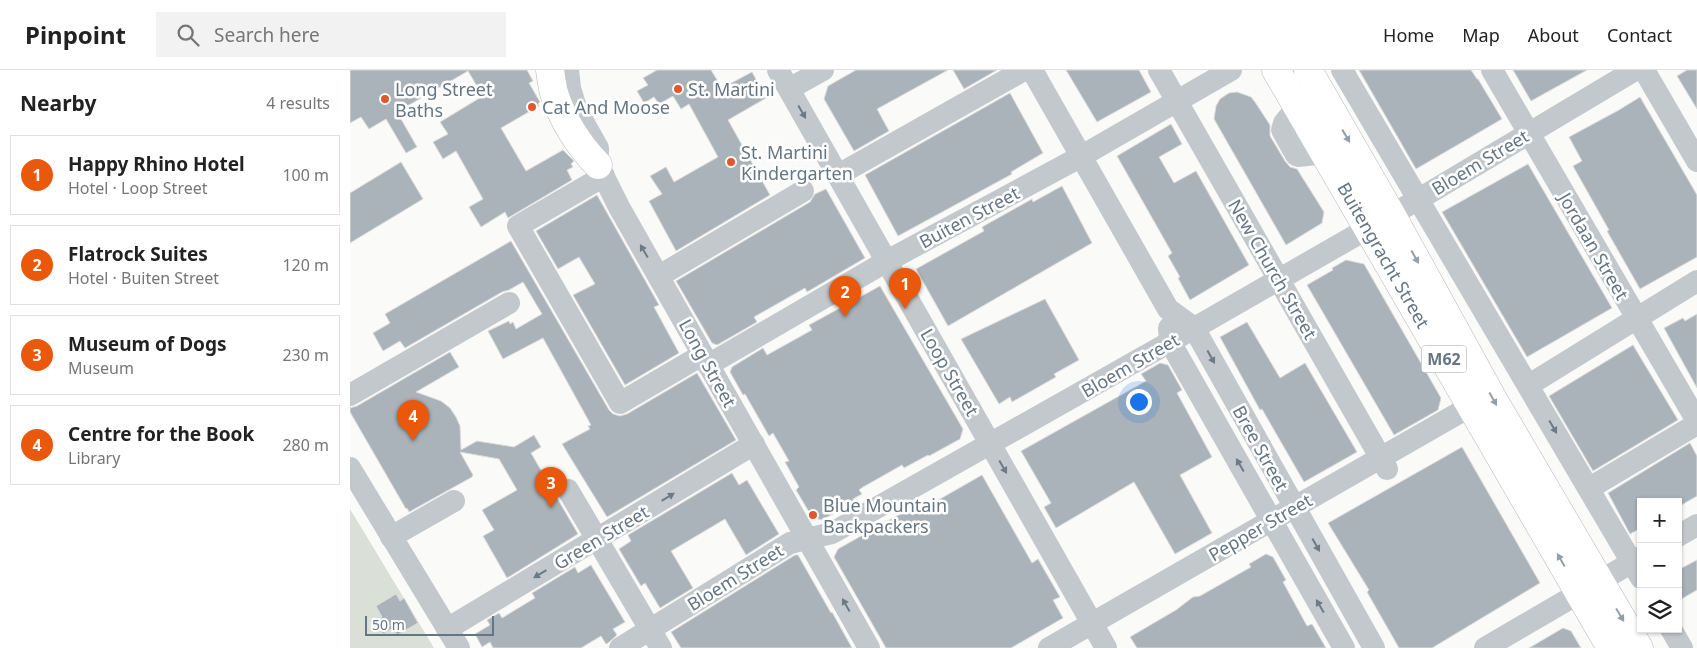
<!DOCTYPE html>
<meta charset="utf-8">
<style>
body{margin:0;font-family:"Noto Sans",sans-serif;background:#f2f2f2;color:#222}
.controls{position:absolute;right:15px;bottom:15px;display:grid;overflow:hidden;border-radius:0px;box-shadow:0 1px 4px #0004}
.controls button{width:45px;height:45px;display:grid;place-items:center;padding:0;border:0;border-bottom:1px solid #e0e0e0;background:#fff;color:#222;font:25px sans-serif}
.scale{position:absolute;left:15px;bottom:12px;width:129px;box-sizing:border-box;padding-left:5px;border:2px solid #657683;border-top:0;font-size:14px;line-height:18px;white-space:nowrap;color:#657683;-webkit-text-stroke:4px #fff;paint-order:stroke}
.you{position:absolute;left:788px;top:331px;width:18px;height:18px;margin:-12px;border:4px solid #fff;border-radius:50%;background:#1a73e8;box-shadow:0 0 0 8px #1a73e833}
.badge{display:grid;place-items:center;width:32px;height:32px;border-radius:50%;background:#ea580c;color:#fff;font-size:16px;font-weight:700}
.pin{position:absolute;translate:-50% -41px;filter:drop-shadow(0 1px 2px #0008)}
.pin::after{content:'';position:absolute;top:26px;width:18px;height:15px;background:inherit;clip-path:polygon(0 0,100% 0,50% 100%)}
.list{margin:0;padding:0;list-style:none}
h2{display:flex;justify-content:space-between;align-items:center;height:65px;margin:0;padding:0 20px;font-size:21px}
h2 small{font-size:16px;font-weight:400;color:#767676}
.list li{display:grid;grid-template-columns:32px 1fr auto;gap:15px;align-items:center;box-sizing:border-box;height:80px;margin:0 10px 10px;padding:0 10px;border:1px solid #e0e0e0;border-radius:0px}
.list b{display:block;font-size:19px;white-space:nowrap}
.list p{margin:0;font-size:16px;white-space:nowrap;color:#767676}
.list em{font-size:16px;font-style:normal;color:#767676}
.icon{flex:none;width:28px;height:28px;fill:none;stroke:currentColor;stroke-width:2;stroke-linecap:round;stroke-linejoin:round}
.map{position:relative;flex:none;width:1347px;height:578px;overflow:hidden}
header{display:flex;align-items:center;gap:30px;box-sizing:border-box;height:70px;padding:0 25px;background:#fff;border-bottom:1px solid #e0e0e0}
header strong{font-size:24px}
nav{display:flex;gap:28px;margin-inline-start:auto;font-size:18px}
.search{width:350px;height:45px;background:#f2f2f2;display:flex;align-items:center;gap:12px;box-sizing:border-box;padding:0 18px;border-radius:0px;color:#767676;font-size:19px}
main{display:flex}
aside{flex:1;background:#fff}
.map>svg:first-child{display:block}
.green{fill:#dadfd7}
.building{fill:#aab3b9;stroke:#dcdcda}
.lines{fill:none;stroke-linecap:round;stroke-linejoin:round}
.major-casing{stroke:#b5babe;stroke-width:29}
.minor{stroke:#c3c8cc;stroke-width:22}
.major{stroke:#fff;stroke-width:28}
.oneway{fill:#6a7a87}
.oneway2{fill:#939fa8}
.poi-dot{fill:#e4572e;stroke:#fff;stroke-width:2}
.labels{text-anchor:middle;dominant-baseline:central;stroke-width:5;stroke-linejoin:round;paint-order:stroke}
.shield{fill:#fff;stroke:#939fa8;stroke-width:1}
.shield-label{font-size:16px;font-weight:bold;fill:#657683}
.poi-label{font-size:18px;fill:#657683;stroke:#fff;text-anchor:start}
.street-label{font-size:18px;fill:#657683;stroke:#fff}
</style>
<header>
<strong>Pinpoint</strong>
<div class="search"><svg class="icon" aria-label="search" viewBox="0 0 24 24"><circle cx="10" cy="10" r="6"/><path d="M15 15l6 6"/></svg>Search here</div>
<nav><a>Home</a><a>Map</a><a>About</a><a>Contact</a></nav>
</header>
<main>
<aside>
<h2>Nearby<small>4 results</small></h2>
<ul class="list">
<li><span class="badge">1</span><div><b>Happy Rhino Hotel</b><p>Hotel · Loop Street</p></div><em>100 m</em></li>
<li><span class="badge">2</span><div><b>Flatrock Suites</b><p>Hotel · Buiten Street</p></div><em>120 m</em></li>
<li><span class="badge">3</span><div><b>Museum of Dogs</b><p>Museum</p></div><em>230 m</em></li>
<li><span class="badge">4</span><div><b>Centre for the Book</b><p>Library</p></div><em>280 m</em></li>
</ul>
</aside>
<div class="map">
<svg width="1347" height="578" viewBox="0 0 1347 578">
<rect width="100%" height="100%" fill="#fafaf8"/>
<polygon class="green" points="0,439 84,578 0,578"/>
<g class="building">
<polygon points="0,0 177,0 183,11 179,13 190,32 188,34 189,36 151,58 176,101 213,80 224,91 221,94 223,97 217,100 222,110 158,148 155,142 131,157 119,137 133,129 106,81 93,89 83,72 98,64 90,52 133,26 118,1 47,42 67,77 56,83 36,49 19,59 11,47 0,53"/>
<polygon points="307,0 361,0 372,18 402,2 416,28 378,50 420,125 326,181 299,131 312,124 300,106 316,97 324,112 368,87 339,34 331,39 323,26 309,34 304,27 294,33 287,21 298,15 293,8"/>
<polygon points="506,0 598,0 527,39 539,61 504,81 474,29 478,16"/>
<polygon points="603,0 647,0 614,19"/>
<polygon points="716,0 789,0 801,22 747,52"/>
<polygon points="1009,0 1121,0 1127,9 1128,9 1152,49 1066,99"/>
<polygon points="1163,0 1237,0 1181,31"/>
<polygon points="1337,0 1347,0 1347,39 1327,6"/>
<polygon points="887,22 901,27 905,32 920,55 920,66 935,91 940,97 947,99 974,142 972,153 936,175 864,49 866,36 870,29 879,23"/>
<polygon points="660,23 693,83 661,102 662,104 548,166 515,105"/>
<polygon points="1290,27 1347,125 1347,187 1290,219 1257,161 1259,160 1223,96 1232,91 1219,67 1269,40"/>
<polygon points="821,54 832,74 809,87 824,113 846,101 899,195 840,230 828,208 830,207 818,186 822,183 767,86"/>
<polygon points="51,92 73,129 0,173 0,123"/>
<polygon points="1178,94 1262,238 1177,287 1092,142"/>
<polygon points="712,116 742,173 598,256 566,199 634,161 632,157 682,129 683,132"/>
<polygon points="476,119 515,188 457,222 455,218 404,247 407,252 367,275 362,273 326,211 460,132 465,124"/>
<polygon points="247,125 309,235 304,237 329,283 275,315 223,225 245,214 229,187 208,199 186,161"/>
<polygon points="161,171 259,340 263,344 270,346 277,344 347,303 386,370 257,447 212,374 240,359 238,356 241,355 193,268 153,289 138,261 159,251 160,254 163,252 166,259 192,244 173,212 159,220 152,222 55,278 50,271 33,281 23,263 40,253 35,244"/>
<polygon points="996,190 1014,194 1091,328 1088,340 1044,365 957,215 983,200 982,198"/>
<polygon points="530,216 613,359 610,369 579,386 578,385 554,398 552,395 513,417 509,420 512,424 503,429 504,432 472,450 462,447 446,420 449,417 435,392 439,391 423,363 419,366 395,324 393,325 380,302 382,297 413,278 417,285 462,260 459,255"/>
<polygon points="695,229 729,290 704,304 706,307 662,332 660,327 649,334 611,269"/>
<polygon points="1347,244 1347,318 1314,258 1333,248 1335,251"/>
<polygon points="897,252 930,308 955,293 1007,382 954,412 912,339 910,340 870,267"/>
<polygon points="1283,275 1328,350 1243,401 1199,326"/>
<polygon points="100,282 109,297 66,322 91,331 100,338 106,347 110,356 111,380 127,371 164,377 184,365 191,377 181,383 228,464 157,508 133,466 144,460 132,440 167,420 149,389 110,382 123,405 122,407 59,442 57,438 56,439 0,342 0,338 7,336"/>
<polygon points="810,293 818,295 832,320 827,323 862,387 830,405 862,463 825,484 784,412 706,458 694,437 701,433 671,381 796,311 791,304"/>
<polygon points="1340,373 1347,386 1347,426 1328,437 1328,432 1291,432 1291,458 1280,464 1258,423"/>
<polygon points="1112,377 1190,513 1082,578 1049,578 1017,522 1019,520 978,453"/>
<polygon points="382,403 389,415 397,410 429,464 396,485 375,449 321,481 343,518 310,538 295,513 291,516 269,479 281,471 278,465"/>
<polygon points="632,405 682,493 688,489 710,527 703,530 713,548 661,578 536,578 484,487 488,479 559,439 562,445"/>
<polygon points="916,484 923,487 936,510 933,512 957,556 962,554 976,578 787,578 780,567 826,540 843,527 850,526 901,497 899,494"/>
<polygon points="445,485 448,485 481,543 482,542 502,578 331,578 321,562"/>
<polygon points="1347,490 1347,520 1328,531 1328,500"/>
<polygon points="241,495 275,552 263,559 267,565 258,573 256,574 251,566 231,578 143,578 140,572 132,577 125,564 140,555 137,550 149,543 152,548 185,528 182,523 225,497 228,503"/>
<polygon points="46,524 50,531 54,528 68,553 47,565 43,558 33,564 25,551 32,547 26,536"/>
<polygon points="1213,558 1221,561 1231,578 1179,578"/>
</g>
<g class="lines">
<defs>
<g id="major">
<path d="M200,0C201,7 202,16 204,23C212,49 229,76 248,95"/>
<polyline points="926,0 1261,578"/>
<polyline points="958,0 1041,144 1144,331 1289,578"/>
</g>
</defs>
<use href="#major" class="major-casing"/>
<g class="minor">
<polyline points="218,0 220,18 227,41 248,78 248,95 269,137 519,578"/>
<polyline points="428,0 756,578"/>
<polyline points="682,0 818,239 844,258 1024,578"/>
<polyline points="809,0 1037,399"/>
<polyline points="992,0 1291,508"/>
<polyline points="1142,0 1347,351"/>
<polyline points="1294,0 1347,91"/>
<polyline points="439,19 473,0"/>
<polyline points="948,36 934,53 932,60 946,85 948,86 975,83"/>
<polyline points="488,105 674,0"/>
<polyline points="254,106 168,156 270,333 352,285"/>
<polyline points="309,206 453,121"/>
<polyline points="819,258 820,272 994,578"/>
<polyline points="358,295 537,191 730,87 881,0"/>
<polyline points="1179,315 1347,211"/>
<polyline points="0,325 159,233"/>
<polyline points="0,398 109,578"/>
<polyline points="1243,416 1347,354"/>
<polyline points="218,420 311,578"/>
<polyline points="1328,466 1347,455"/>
<polyline points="41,467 104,431"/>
<polyline points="97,559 404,374"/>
<polyline points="1321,559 1332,578"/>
<polyline points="270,578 440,473 482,463 820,272 1069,129 1285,0"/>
<polyline points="699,578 1121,336"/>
<polyline points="1135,578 1291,487"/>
</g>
<use href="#major" class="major"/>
</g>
<defs><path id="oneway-solid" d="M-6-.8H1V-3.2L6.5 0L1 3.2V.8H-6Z" transform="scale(1.25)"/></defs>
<g class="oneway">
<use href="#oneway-solid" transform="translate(452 42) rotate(60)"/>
<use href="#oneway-solid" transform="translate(294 181) rotate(-120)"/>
<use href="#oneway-solid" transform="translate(861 287) rotate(61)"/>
<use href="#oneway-solid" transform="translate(1203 357) rotate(60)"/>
<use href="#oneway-solid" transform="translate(890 395) rotate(-120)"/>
<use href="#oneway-solid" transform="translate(653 397) rotate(60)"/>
<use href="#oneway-solid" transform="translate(318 427) rotate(-31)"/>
<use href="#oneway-solid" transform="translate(966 475) rotate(61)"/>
<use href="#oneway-solid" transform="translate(190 504) rotate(149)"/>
<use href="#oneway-solid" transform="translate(496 535) rotate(-119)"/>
<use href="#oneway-solid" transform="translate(970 536) rotate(-120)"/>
</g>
<g class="oneway2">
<use href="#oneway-solid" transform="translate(996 66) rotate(60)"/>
<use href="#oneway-solid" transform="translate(1065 187) rotate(61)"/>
<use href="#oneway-solid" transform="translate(1143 329) rotate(61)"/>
<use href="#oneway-solid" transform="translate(1211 490) rotate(-120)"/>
<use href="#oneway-solid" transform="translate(1270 545) rotate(59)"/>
</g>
<g class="poi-dot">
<circle cx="328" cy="19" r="5"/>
<circle cx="35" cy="29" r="5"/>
<circle cx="182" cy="37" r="5"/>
<circle cx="381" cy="92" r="5"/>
<circle cx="463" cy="445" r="5"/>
</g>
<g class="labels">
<rect class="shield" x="1071.5" y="275.5" width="45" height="27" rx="4"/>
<g class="shield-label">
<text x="1094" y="289">M62</text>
</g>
<g class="poi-label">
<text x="45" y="19">Long Street<tspan x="45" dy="21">Baths</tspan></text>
<text x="338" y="19">St. Martini</text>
<text x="192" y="37">Cat And Moose</text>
<text x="391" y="82">St. Martini<tspan x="391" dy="21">Kindergarten</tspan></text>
<text x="473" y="435">Blue Mountain<tspan x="473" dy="21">Backpackers</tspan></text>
</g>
<g class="street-label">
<text transform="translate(1130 92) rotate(-31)">Bloem Street</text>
<text transform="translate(619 147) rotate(-28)">Buiten Street</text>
<text transform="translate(1244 176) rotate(60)">Jordaan Street</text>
<text transform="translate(1034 185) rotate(60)">Buitengracht Street</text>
<text transform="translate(923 199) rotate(60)">New Church Street</text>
<text transform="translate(358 293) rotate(61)">Long Street</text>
<text transform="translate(780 295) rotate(-30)">Bloem Street</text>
<text transform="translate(600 302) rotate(60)">Loop Street</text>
<text transform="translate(911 378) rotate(61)">Bree Street</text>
<text transform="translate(910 457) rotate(-30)">Pepper Street</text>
<text transform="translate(251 467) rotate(-31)">Green Street</text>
<text transform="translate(385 507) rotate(-32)">Bloem Street</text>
</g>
</g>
</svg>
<div class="controls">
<button>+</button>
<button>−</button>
<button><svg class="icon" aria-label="layers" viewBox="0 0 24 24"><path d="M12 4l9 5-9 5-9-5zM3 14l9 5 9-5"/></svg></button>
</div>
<div class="scale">50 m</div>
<div class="you"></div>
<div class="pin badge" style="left:555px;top:239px">1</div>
<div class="pin badge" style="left:495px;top:247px">2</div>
<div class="pin badge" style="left:201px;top:438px">3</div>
<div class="pin badge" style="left:63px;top:371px">4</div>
</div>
</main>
